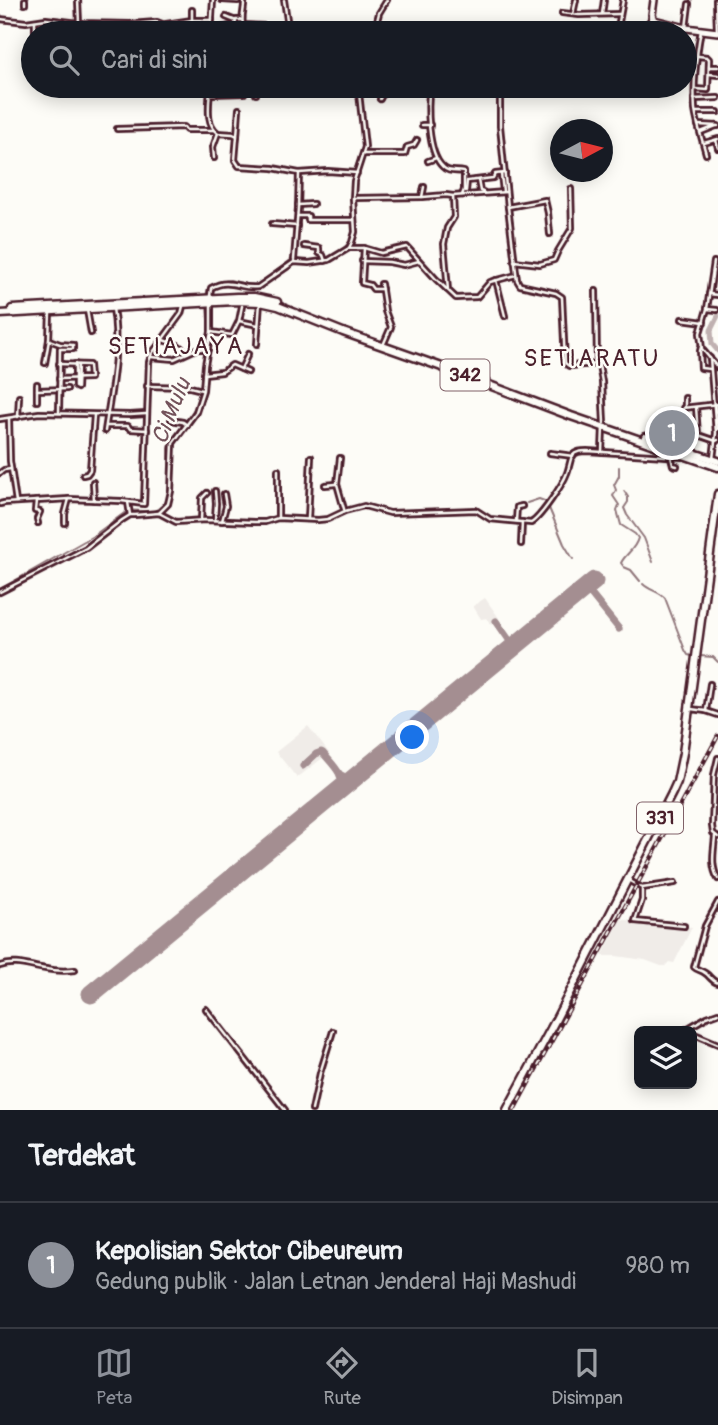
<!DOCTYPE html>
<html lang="id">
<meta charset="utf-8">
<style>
body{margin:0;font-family:Pangolin,sans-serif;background:#242831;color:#f1f3f6}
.controls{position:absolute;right:21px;bottom:21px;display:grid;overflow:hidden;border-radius:10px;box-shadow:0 4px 18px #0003}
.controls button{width:63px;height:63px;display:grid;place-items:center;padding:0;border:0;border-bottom:2px solid #363941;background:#171b24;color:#f1f3f6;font:35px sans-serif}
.compass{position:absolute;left:550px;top:119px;width:63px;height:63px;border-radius:50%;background:#171b24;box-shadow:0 4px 18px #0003;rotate:83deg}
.you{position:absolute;left:413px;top:738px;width:24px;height:24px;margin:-18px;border:5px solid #fff;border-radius:50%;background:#1a73e8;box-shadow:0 0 0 10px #1a73e833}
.badge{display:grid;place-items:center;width:46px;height:46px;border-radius:50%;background:#8c9099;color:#fff;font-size:23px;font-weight:700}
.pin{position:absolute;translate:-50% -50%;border:4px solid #fff;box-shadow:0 2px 7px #0006}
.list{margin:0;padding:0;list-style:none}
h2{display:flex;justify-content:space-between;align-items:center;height:91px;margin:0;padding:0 28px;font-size:30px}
h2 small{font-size:23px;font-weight:400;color:#9ea1a6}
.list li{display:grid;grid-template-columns:46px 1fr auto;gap:21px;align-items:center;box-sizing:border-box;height:126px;padding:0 28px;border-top:2px solid #363941}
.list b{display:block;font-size:26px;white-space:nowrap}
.list p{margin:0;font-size:23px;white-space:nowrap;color:#9ea1a6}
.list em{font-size:23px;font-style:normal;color:#9ea1a6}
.icon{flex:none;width:38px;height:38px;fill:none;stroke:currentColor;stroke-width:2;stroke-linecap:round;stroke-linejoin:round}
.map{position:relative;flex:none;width:718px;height:1110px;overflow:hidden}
.search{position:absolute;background:#171b24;box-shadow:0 4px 18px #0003;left:21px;right:21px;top:21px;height:77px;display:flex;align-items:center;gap:18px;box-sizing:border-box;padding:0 24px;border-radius:38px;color:#9ea1a6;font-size:26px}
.sheet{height:217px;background:#171b24}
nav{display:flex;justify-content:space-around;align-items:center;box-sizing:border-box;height:98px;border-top:2px solid #363941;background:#171b24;font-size:19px;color:#9ea1a6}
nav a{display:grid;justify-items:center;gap:4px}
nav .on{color:#8c9099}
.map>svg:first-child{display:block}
.built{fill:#f0ece8}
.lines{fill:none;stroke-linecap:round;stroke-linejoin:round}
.stream{stroke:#91777b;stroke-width:2}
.river{stroke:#c0b1b1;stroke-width:5}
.taxiway{stroke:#a48e91;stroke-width:7}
.runway{stroke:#a48e91;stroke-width:19}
.street-casing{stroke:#4a1f2b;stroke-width:8}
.secondary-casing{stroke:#4a1f2b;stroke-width:10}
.primary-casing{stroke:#4a1f2b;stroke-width:11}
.street{stroke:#fdfcf7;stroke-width:2.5}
.secondary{stroke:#fdfcf7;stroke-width:5}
.primary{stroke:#fdfcf7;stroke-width:6}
.rail-casing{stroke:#4a1f2b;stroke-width:4.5}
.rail{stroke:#fdfcf7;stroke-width:2;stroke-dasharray:5;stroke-linecap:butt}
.labels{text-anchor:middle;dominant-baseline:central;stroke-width:5;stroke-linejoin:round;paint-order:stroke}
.shield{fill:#fdfcf7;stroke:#806168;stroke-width:2}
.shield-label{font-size:19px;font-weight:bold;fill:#4a1f2b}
.water-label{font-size:23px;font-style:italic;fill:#73525a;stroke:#fdfcf7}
.quarter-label{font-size:24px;letter-spacing:2px;fill:#4a1f2b;stroke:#fdfcf7}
</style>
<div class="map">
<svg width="718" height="1110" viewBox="0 0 718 1110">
<rect width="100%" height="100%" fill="#fdfcf7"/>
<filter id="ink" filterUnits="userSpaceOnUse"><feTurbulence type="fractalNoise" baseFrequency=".0143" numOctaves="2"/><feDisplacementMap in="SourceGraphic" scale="14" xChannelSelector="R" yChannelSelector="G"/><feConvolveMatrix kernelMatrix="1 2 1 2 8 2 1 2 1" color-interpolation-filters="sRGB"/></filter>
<g filter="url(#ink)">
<g class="built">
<polygon points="485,598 499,618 491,625 487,618 481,619 473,606"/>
<polygon points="308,726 329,753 297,778 276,752"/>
<polygon points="621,919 633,921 692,927 674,963 669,962 665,966 661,966 645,960 616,956 602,956"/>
</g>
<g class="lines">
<g class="stream">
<polyline points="374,28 380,7 385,0"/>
<polyline points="358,86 357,90 363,136"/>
<path d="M353,235C353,207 345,181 361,156"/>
<polyline points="328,259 343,249 351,240"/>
<polyline points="206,296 208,288 219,282 230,280 253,286 257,285 292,259 316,261"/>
<polyline points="207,305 209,335"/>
<path d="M619,467V476L614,485L616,490L613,496L619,505L617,510L621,525L635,534L638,538C635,550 625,554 621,563L624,567L631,570L640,581"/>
<polyline points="170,485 169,448 172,439 190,416 198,401 206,350"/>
<polyline points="624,491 628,497 628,502 624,508 627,515 644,538 653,562"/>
<polyline points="527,503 539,499 547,502"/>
<polyline points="549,508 564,544 573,559"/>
<path d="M643,584C650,591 659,591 665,598L685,650L688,655L692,656"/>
<path d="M0,589L93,536L127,511C150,508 151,520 169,498"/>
<polyline points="700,656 713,657 718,662"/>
</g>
<polyline class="river" points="718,316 711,330 712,344 718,351"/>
<g class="taxiway">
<polyline points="586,588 619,629"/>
<polyline points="496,621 514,647"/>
<path d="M303,766L316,754L321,752L323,753C332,764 346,775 340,790"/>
<polyline points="341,775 347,778 355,777"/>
</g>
<polyline class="runway" points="91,994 594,581"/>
<defs>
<g id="street">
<polyline points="25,0 25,4"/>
<polyline points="78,0 79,23"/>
<polyline points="222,0 238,1"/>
<path d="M244,0C245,9 241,15 243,25L265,26L279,33"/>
<polyline points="284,0 289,33"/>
<polyline points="716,0 717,32"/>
<polyline points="192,10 192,20"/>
<polyline points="562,13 579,15 620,14"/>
<polyline points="573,14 576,0"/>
<polyline points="602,14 604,0"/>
<polyline points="226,17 236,21"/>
<polyline points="0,19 26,22 46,19 79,23 130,24 157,22 165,25 172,33"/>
<polyline points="35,21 35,33"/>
<polyline points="166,24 192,20 212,20"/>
<polyline points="686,28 689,4"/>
<path d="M211,30C221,29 227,25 235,26L236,20H242"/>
<path d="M701,30C696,57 693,83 695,110C697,124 702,139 706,154"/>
<polyline points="211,33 213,0"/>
<polyline points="374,33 379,13 387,0"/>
<polyline points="617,33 623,0"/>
<polyline points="647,33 649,22 652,17"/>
<polyline points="685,59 696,60"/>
<polyline points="709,67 718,67"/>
<polyline points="685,72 695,73"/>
<polyline points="709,74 718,75"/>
<path d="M210,86C210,101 204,123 218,133L233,134L237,136L235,160L239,166L273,168L299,173L328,171L357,173"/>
<polyline points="256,86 256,94"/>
<path d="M430,86C427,105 427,153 443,167C448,173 457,170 464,172V190L462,195"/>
<polyline points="435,86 465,91"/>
<polyline points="500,86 500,126 508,207 517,280 520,285 556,293 562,297 565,363 569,366 597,364 599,365 602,382 604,423"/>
<polyline points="695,89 708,90 709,59 707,57 698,56"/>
<polyline points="210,94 244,93"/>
<polyline points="380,99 386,86"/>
<polyline points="694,99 718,98"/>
<polyline points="696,112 718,112"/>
<polyline points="422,125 430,125"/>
<polyline points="698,125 718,126"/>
<polyline points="117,129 184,127 186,130 213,130"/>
<polyline points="701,132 716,126"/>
<polyline points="237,136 239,109"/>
<polyline points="716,140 718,148"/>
<polyline points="704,143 718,139"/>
<polyline points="364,154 405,154 407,147 414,145 417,140"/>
<polyline points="214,158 213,147 218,133"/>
<polyline points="428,161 436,158"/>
<polyline points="501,174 503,191"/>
<polyline points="478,180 480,191 483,192"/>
<polyline points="466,191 467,181 493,178 495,174 505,173"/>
<polyline points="453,196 506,192"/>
<polyline points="422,197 424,187"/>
<polyline points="355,198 423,197 446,195 453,196 454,217 447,228 444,244 448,290"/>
<polyline points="298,205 313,204"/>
<polyline points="508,207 545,200 548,213 550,234"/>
<polyline points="298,216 308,216 308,220 354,220"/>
<polyline points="272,224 297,226"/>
<polyline points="304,246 319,248 319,253 323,255 325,261"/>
<polyline points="349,248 364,248 381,253 407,247 436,279 456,298 477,297 490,282 516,275"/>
<polyline points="364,248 362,283 370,285 373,289 382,289"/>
<polyline points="294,260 298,208 299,173"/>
<polyline points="362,261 389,262 404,265 419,261"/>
<polyline points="514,261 540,264 554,260 558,251 572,228 571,189"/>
<polyline points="714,262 707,309 700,333 702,349 718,368"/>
<polyline points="496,280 505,316"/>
<polyline points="381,284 385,311 391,327 384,343"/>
<polyline points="596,291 597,364"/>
<polyline points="709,294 718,295"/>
<path d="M210,296L211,288C230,277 240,290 258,287L294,262L309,263L329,260L349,248L352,242L355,232L353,198L354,181L365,147L359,93L361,86"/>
<polyline points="707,309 717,310"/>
<polyline points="87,310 91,333"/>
<polyline points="50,312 49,340 60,344 73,345 73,349 60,349"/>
<polyline points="682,319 704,322"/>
<polyline points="239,321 242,306"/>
<polyline points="211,332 232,335 239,321 258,325"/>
<polyline points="163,340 178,345 184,350"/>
<polyline points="257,344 260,302"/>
<polyline points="701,347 700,351 701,368 710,369"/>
<polyline points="151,357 174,359 196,349 208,349"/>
<polyline points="710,358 716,433 713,459"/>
<polyline points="45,363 49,340"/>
<polyline points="59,364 89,365 90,378 59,379"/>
<polyline points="75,364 75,387 77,388 78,365"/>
<polyline points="241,369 248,354"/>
<polyline points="204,374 222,372 232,365 248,372"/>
<polyline points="37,384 37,401"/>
<polyline points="147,386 190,387 202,390"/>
<polyline points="37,390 67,389"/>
<polyline points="685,398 685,407"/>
<polyline points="718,404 683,408 682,413 684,430 716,441 718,440"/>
<polyline points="715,405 718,429"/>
<polyline points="696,407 698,435"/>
<polyline points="59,413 60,348"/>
<polyline points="681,416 678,426 680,429 683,430"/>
<polyline points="18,417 19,397"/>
<polyline points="9,418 10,461 16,502"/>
<polyline points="0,419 39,413 130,415 146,414"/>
<polyline points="171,420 183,422 187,425"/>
<polyline points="107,426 128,426 130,429 147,430"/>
<path d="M105,431C111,390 120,350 113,308"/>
<polyline points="602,452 603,427"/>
<polyline points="550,453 573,456"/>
<polyline points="671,457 673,465 677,466"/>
<polyline points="340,458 337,484 344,509"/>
<polyline points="278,470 278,518"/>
<polyline points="0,473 4,470 11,469"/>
<polyline points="83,475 87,474 90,470 94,415"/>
<polyline points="93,482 94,500"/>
<polyline points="325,485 336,484"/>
<polyline points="215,491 216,503 215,520"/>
<polyline points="36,501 35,511 40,512 37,519 38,523"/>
<polyline points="128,502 130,515"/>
<polyline points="0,504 4,503 69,499 121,501 144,504 149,362 151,355 181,314 183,306"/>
<polyline points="159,513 168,504 171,491 173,443 196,412 203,390 205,365 211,332 211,302"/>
<polyline points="308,519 311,457"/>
<polyline points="201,520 202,498 207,493"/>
<polyline points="222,521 226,506 224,494"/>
<polyline points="516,521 517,507 522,506"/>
<polyline points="65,523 65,514 69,499"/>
<polyline points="521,544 522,522"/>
<path d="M0,592L86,548L122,520L130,515H135L159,513L176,522L205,520L254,522H265L278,518L318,520L328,519L345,511L364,506L390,513L476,510L490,519L531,523C541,517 563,484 567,473C569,468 570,461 572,456C576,451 582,451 587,451L682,457"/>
<polyline points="691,709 706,711 718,715"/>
<polyline points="706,711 710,684"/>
<polyline points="718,758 714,775 712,826 713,833 718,837"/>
<path d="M715,836C714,851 710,865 718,879"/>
<polyline points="628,880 642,888 642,900 635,921 684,926"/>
<polyline points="642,888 675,883"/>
<path d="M718,902L705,926L694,967C697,970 701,970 705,973C710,976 711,981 718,983"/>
<path d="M0,966C16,960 30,967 46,969C56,971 66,971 75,970"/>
<polyline points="206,1009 285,1110"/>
<polyline points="683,1031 707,1017 718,1013"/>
<polyline points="692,1033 718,1044"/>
<polyline points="312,1110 320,1073 333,1031"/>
</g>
<polyline id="secondary" points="654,0 652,15 654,20 686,28 718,32"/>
<g id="primary">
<polyline points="12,309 237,297 254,297 277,302"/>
<polyline points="0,314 235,301 260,302 278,306 343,332 439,366 571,416 718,467"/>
<polyline points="645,437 718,461"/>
<polyline points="507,1110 555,1021 672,793 677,782 683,753 718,494"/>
</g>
</defs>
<use href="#street" class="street-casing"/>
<use href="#secondary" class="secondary-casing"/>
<use href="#primary" class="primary-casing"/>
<use href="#street" class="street"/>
<use href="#secondary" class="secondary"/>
<use href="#primary" class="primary"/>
<defs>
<polyline id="rail" points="514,1110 718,736"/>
</defs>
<use href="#rail" class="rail-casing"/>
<use href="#rail" class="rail"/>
</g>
</g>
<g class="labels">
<g class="shield">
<rect x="440.5" y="359.5" width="49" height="31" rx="5"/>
<rect x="637" y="802.5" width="46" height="31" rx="5"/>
</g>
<g class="shield-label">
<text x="465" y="375">342</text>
<text x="660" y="818">331</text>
</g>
<g class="water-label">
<text transform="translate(171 411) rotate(-68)">Ci Mulu</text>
</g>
<g class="quarter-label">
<text x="176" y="346">SETIAJAYA</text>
<text x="592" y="358">SETIARATU</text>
</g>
</g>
</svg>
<div class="controls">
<button><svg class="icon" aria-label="layers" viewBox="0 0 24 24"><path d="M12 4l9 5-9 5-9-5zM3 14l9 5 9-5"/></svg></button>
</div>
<svg class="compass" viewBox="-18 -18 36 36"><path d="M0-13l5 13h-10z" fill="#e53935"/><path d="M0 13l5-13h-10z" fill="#9ea1a6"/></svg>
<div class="you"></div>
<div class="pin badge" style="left:672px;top:433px">1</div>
<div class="search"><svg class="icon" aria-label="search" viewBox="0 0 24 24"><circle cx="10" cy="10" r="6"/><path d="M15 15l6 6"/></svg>Cari di sini</div>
</div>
<section class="sheet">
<h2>Terdekat<small></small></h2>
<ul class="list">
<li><span class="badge">1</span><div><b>Kepolisian Sektor Cibeureum</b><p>Gedung publik · Jalan Letnan Jenderal Haji Mashudi</p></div><em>980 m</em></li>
</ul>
</section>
<nav>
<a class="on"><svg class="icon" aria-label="map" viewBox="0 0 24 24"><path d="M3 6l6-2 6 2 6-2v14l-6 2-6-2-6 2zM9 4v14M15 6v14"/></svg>Peta</a>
<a><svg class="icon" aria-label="directions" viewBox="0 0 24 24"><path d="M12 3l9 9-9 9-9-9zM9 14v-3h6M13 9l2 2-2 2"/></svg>Rute</a>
<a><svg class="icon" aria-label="saved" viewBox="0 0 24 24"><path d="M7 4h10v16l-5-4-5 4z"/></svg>Disimpan</a>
</nav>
